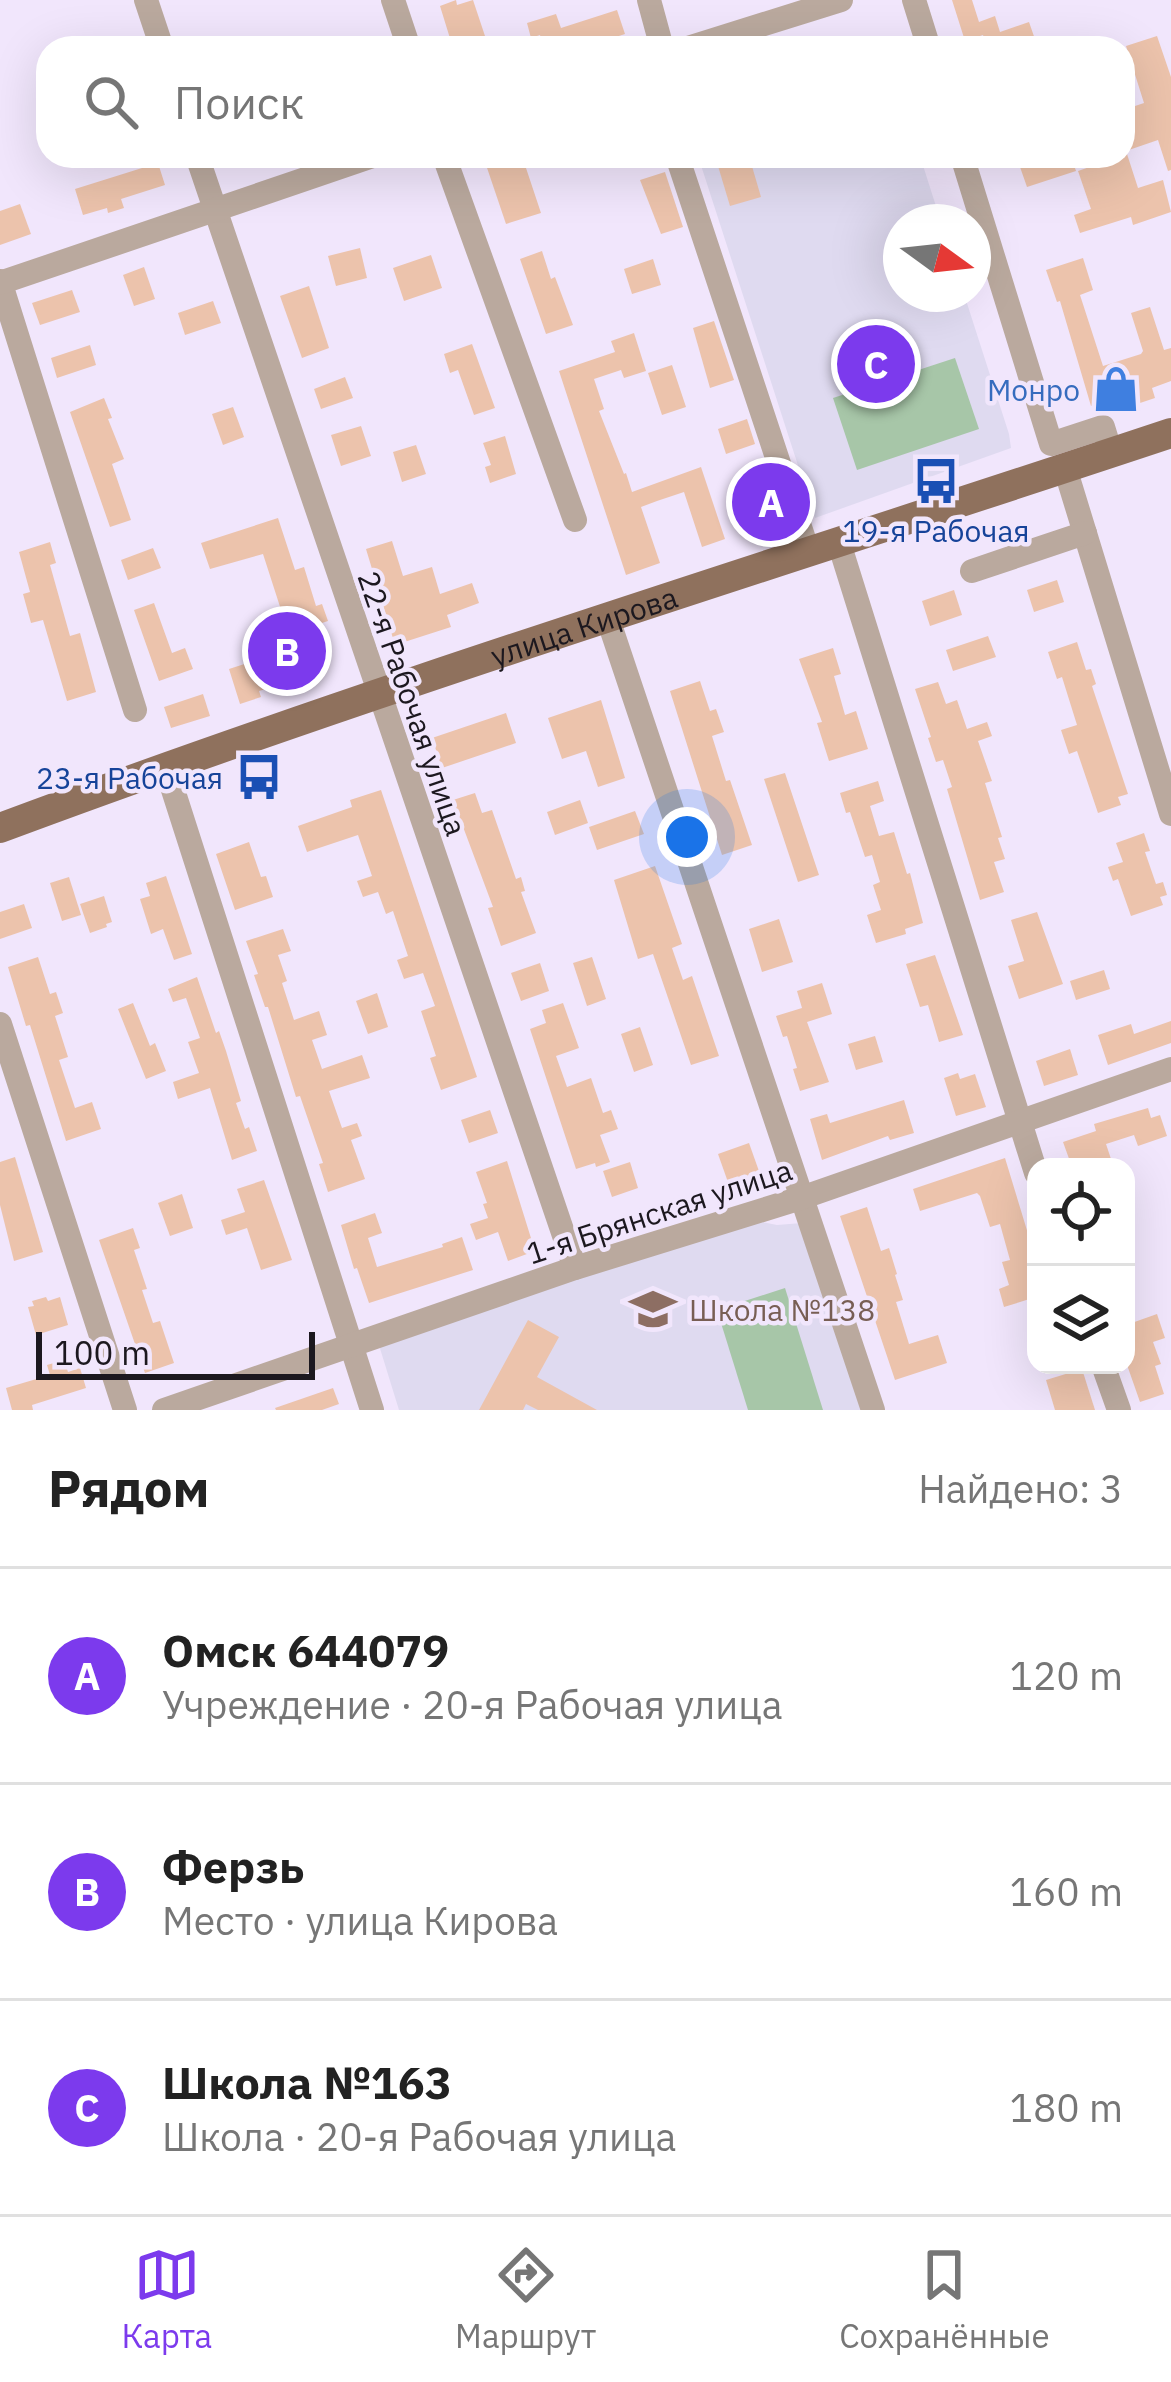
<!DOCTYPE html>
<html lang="ru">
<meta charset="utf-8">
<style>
body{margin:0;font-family:"IBM Plex Sans",sans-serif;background:#f6f6f6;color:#222}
.controls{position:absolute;right:36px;bottom:36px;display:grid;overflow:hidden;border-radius:24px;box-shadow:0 12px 48px #0002}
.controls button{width:108px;height:108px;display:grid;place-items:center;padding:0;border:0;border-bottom:3px solid #e0e0e0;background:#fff;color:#222;font:60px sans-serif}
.compass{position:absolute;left:883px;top:204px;width:108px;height:108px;border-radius:50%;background:#fff;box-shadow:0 12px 48px #0002;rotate:105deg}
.scale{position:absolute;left:36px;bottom:30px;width:279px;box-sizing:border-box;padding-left:12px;border:6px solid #1c181f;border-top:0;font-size:33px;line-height:42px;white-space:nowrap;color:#1c181f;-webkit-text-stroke:9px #f1e6fc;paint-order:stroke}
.you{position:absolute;left:687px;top:837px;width:42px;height:42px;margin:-30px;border:9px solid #fff;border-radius:50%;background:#1a73e8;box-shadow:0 0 0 18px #1a73e833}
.badge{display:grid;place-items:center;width:78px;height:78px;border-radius:50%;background:#7c3aed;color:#fff;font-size:39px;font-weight:700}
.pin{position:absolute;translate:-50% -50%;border:6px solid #fff;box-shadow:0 3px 12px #0006}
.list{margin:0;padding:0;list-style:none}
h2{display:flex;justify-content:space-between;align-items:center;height:156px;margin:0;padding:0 48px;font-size:51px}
h2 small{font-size:39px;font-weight:400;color:#767676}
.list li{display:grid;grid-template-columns:78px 1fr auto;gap:36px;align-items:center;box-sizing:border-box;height:216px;padding:0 48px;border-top:3px solid #e0e0e0}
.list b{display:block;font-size:45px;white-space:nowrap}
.list p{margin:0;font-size:39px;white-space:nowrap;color:#767676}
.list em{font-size:39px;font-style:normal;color:#767676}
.icon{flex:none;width:66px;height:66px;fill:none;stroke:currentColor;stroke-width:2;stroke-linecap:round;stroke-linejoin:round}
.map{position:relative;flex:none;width:1171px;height:1410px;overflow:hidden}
.search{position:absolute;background:#fff;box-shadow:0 12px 48px #0002;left:36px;right:36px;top:36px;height:132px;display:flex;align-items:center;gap:30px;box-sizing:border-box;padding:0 42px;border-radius:36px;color:#767676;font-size:45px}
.sheet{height:804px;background:#fff}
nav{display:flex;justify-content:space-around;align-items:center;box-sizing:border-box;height:168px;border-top:3px solid #e0e0e0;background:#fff;font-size:33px;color:#767676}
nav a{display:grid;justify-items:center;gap:6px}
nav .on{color:#7c3aed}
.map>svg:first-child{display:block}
.education{fill:#dfdaf0}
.green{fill:#a7c6a8}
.building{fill:#ecc3ac}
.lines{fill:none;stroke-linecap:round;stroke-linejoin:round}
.minor{stroke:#baa99e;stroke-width:24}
.major{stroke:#8f715d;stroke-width:30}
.labels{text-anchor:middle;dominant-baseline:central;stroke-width:9;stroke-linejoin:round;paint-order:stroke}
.shop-label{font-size:30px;fill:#366cbe;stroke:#f1e6fc;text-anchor:end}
.transit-label{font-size:30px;fill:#164399;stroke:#f1e6fc}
.street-label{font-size:30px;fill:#1c181f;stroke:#f1e6fc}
.education-label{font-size:30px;fill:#785e54;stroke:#f1e6fc;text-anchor:start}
</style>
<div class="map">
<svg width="1171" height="1410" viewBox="0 0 1171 1410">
<rect width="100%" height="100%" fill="#f1e6fc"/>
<g class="education">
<polygon points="698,156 920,156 941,222 901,222 901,294 964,294 1009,434 1011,448 815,518"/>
<polygon points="751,1220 777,1225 802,1223 861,1410 399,1410 378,1342"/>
</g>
<g class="green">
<polygon points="955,358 979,429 857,470 833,398"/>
<polygon points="785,1288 823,1410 748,1410 717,1310"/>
</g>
<g class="building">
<polygon points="456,0 457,5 473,0 489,48 453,48 440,6"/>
<polygon points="952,0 972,0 979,22 995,16 1000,32 1029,22 1037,45 1029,48 987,48 983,35 965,41"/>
<polygon points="617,10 625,34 582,48 544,48 540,35 531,38 527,23 556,14 561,28"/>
<polygon points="1157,36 1171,77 1171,170 1168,171 1158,140 1123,152 1123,110 1144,103 1126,46"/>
<polygon points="1127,154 1138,188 1163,180 1171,212 1133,225 1131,217 1080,233 1074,215 1091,209 1078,171"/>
<polygon points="483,156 522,156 541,213 506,224"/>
<polygon points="715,156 749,156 761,197 730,206"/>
<polygon points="1054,156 1071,156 1076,171 1027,187 1020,167"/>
<polygon points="158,163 165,185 121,199 124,208 108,213 107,208 83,215 75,189"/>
<polygon points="665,172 683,227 661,234 640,180"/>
<polygon points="20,204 31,234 0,245 0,211"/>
<polygon points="360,248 367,278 336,286 328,256"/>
<polygon points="542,251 551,279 555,277 573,325 546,334 520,259"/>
<polygon points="431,255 442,288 404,301 393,268"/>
<polygon points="1083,258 1093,290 1080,295 1103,366 1141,354 1143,351 1131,313 1150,307 1164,350 1171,348 1171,381 1152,388 1155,398 1137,404 1133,392 1091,406 1060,301 1057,302 1046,270"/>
<polygon points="653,259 661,285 632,294 624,269"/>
<polygon points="144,267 155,299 134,306 123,275"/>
<polygon points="309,286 329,348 302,358 280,296"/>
<polygon points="72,290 80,312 40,325 32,303"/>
<polygon points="213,301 221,323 185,335 178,313"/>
<polygon points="714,321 734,380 710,388 693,328"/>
<polygon points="634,333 646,371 624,378 621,370 594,379 604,409 599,411 624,474 626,473 632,492 701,467 725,539 702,547 684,492 657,501 641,507 660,563 626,575 559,371 615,352 611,341"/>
<polygon points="472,344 495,408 474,415 458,370 450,373 444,354"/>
<polygon points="90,345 96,365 57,378 51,358"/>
<polygon points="672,365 686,407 662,415 648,373"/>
<polygon points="345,377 353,398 321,409 314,389"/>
<polygon points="104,398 112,418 108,419 124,459 112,464 131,520 110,527 70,412"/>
<polygon points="233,407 244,437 223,445 212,414"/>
<polygon points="747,419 755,444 726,454 718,429"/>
<polygon points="361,426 371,456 341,466 331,435"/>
<polygon points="505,436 516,474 490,483 485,467 491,465 483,443"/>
<polygon points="416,445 426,474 402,482 393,452"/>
<polygon points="278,518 295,570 304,567 316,606 322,604 328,621 304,629 317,673 259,691 261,697 240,704 229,669 266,657 256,625 283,616 263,554 210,569 201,543"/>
<polygon points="392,541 403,576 432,567 440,594 472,583 479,603 447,615 451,627 395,645 366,549"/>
<polygon points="50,542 56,563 50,565 70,636 80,633 96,692 67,701 43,620 31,623 23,594 30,592 19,552"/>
<polygon points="153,548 161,568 128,580 121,560"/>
<polygon points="1057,580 1064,602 1034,612 1027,590"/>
<polygon points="954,590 962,615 930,626 922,601"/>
<polygon points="154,603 172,653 185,648 193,669 159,681 134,610"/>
<polygon points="988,636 996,657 953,671 946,650"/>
<polygon points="1077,642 1086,670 1091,669 1096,684 1092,686 1128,794 1118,797 1121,805 1098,813 1077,751 1069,754 1061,730 1077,725 1062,677 1057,679 1048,652"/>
<polygon points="833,648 841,674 834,676 845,715 856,711 868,749 829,761 817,723 822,722 799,659"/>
<polygon points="700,681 710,711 716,709 724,732 712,736 726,781 730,780 752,845 722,855 670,691"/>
<polygon points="938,682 946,704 957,700 967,729 987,722 992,736 978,741 992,781 985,783 1002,837 998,838 1005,859 994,862 1004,892 980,900 947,789 952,787 943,760 936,762 928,738 931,737 915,689"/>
<polygon points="203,694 210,716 171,728 164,707"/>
<polygon points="601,700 625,778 598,787 586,751 562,759 548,718"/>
<polygon points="506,713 516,743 442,768 432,738"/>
<polygon points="785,773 819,875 798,882 764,779"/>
<polygon points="878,781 884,801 870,806 879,836 894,832 907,874 910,873 923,923 905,929 906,934 876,943 867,915 881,910 873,885 880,882 872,855 865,857 850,812 846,813 840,793"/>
<polygon points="381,790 477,1077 441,1090 430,1058 436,1056 421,1011 435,1006 423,973 404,979 397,960 408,956 393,911 386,914 378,892 363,897 357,881 372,876 358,835 307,852 298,826 352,807 350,800"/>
<polygon points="475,793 482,813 492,810 516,879 521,877 525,891 521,892 536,933 501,946 488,908 493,907 453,800"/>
<polygon points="580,800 588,823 555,835 547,812"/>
<polygon points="635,811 644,834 597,850 589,827"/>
<polygon points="1144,833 1150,851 1145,852 1156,884 1163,882 1167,895 1160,897 1163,905 1131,916 1118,879 1113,881 1108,867 1123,862 1116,843"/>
<polygon points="249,842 261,877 266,876 273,897 235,910 216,854"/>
<polygon points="655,866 682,944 672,948 683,980 692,976 719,1056 691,1065 653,954 638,959 614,880"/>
<polygon points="166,876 192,954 174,960 163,929 151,934 140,899 150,896 146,883"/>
<polygon points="69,877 81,915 62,921 50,883"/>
<polygon points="104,896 112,922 106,924 107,927 90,933 80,904"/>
<polygon points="24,904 32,928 0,939 0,912"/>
<polygon points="1037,912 1063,984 1019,999 1008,966 1024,961 1011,920"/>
<polygon points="779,919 793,962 762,972 749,929"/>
<polygon points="283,929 291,951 278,955 287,981 282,983 294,1020 319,1011 327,1035 312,1040 322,1069 362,1055 370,1078 329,1091 342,1128 357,1123 362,1136 351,1140 365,1179 328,1192 319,1164 323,1163 300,1096 296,1097 268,1007 265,1007 254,975 258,974 246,941"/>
<polygon points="935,955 963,1035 939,1042 928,1005 920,1007 906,964"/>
<polygon points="38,957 50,994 56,992 63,1013 55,1016 68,1057 59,1060 75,1108 92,1102 101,1129 66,1141 30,1025 26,1026 8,967"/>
<polygon points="592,957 606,999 587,1006 573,963"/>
<polygon points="540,963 549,991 521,1001 511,973"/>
<polygon points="1104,970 1110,989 1076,1000 1070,981"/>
<polygon points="197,977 216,1033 219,1031 226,1051 241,1101 236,1103 245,1129 249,1127 257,1151 232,1160 210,1088 178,1099 173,1082 199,1073 188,1042 200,1038 186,998 173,1002 168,989"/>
<polygon points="822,983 832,1014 807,1022 829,1082 800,1091 793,1069 797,1068 787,1036 783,1037 776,1016 802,1008 797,991"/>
<polygon points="377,993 388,1027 368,1034 356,1001"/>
<polygon points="133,1003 150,1046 155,1043 166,1071 146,1079 118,1009"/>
<polygon points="563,1003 579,1048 556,1056 567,1087 591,1078 603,1113 611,1110 618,1129 600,1135 610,1162 596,1167 595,1163 576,1169 530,1029 546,1023 542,1010"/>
<polygon points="1171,1021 1171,1043 1108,1065 1098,1035 1131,1024 1134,1034"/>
<polygon points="640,1027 653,1065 634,1072 621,1034"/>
<polygon points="875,1036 883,1062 856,1070 848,1044"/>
<polygon points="1070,1049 1078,1075 1044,1086 1036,1061"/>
<polygon points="958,1073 960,1079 975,1074 986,1107 956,1116 944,1078"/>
<polygon points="904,1100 914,1133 890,1140 888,1136 822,1160 810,1119 827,1114 830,1123"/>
<polygon points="1148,1108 1151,1118 1160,1115 1167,1136 1138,1146 1134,1135 1106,1144 1111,1159 1106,1161 1108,1167 1072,1167 1063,1142 1096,1131 1094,1124"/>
<polygon points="490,1110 498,1133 469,1143 461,1120"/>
<polygon points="749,1143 760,1174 729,1185 718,1154"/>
<polygon points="15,1157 43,1252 14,1261 0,1205 0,1162"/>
<polygon points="1005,1158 1036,1260 1036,1297 1004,1307 999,1289 1009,1285 1002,1262 1010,1260 1000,1224 990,1227 980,1196 977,1193 920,1211 913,1189"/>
<polygon points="507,1161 535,1251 508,1261 498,1232 476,1240 470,1224 488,1218 483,1204 487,1203 476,1172"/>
<polygon points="630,1162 638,1188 612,1197 603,1171"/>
<polygon points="264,1180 292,1260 261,1270 247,1228 226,1235 221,1220 245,1212 237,1189"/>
<polygon points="182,1194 193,1228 170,1236 158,1203"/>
<polygon points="867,1207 881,1251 889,1248 897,1274 895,1275 903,1300 896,1302 909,1344 938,1335 947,1363 895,1380 840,1216"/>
<polygon points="375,1213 382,1233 368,1238 377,1267 443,1247 442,1244 462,1237 473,1270 369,1303 357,1268 354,1269 341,1225"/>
<polygon points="133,1228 140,1248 134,1250 147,1289 142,1290 153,1323 160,1321 174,1363 145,1373 99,1240"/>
<polygon points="46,1297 48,1301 60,1297 68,1325 36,1335 28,1307 34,1306 32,1301"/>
<polygon points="1157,1314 1165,1338 1153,1342 1161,1364 1155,1366 1164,1394 1140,1402 1126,1362 1132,1360 1126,1341 1126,1325"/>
<polygon points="528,1320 559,1337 537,1377 597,1410 538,1410 526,1404 523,1410 479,1410"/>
<polygon points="64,1360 68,1372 80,1368 86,1388 32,1405 33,1410 12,1410 6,1388 50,1375 47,1365"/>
<polygon points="1082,1369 1095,1410 1055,1410 1046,1380"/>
<polygon points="333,1388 339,1404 322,1410 276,1410 275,1408"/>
</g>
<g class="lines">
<g class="minor">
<polyline points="146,0 162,48"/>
<polyline points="393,0 409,48"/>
<polyline points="649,0 662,48"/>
<polyline points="914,0 929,48"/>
<polyline points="688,48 841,0"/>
<polyline points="197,156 575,1268"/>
<polyline points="444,156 575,520"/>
<polyline points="677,156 809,554"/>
<polyline points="962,156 1051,444 1103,427 1111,453"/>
<polyline points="0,281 135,710"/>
<polyline points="0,283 373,156"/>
<polyline points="1065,468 1171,814"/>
<polyline points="839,543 1036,1173"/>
<polyline points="972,571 1085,533"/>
<polyline points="608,619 873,1410"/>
<polyline points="166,768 372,1410"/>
<polyline points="0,1024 125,1410"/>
<polyline points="1103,1365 1119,1410"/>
<polyline points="164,1410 575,1268 801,1198 1171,1069"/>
</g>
<path class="major" id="s1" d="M0,828C386,684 780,563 1171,433"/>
</g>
<defs>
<symbol id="shop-bare" viewBox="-9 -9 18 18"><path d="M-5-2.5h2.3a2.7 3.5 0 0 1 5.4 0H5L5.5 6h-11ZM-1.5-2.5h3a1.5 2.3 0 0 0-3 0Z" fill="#3f7fe0" stroke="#f1e6fc" stroke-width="2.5" paint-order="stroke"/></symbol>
<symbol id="bus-bare" viewBox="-9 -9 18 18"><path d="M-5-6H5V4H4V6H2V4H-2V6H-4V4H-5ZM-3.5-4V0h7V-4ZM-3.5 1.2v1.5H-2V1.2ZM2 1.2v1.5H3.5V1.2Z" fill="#1a4fb4" stroke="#f1e6fc" stroke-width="2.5" paint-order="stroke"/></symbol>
<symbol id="school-bare" viewBox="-9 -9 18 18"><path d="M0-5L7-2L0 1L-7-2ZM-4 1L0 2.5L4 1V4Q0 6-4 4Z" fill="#8d6e63" stroke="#f1e6fc" stroke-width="2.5" paint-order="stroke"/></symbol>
</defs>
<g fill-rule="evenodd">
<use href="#shop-bare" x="1083" y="356" width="66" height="66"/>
<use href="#bus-bare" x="903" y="448" width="66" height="66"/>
<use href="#bus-bare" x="226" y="744" width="66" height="66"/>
<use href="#school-bare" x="620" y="1276" width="66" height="66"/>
</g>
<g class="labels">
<g class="shop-label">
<text x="1080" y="389">Монро</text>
</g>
<g class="transit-label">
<text x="936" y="530">19-я Рабочая</text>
<text x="223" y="777" text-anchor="end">23-я Рабочая</text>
</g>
<g class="street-label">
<text stroke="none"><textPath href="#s1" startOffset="618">улица Кирова</textPath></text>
<text transform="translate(413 703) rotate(71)">22-я Рабочая улица</text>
<text transform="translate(659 1211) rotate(-18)">1-я Брянская улица</text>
</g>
<g class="education-label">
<text x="689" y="1309">Школа №138</text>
</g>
</g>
</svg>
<div class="controls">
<button><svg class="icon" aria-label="locate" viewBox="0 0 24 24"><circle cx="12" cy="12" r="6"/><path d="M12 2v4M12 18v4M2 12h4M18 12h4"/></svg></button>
<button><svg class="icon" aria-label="layers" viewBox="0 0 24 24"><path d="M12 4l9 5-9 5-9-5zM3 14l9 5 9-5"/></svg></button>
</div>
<svg class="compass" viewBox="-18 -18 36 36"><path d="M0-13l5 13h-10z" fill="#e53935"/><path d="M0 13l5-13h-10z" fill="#767676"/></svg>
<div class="scale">100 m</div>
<div class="you"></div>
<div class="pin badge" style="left:771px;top:502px">A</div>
<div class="pin badge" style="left:287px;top:651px">B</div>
<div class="pin badge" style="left:876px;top:364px">C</div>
<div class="search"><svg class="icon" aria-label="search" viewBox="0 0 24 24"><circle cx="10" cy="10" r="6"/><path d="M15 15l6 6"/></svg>Поиск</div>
</div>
<section class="sheet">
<h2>Рядом<small>Найдено: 3</small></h2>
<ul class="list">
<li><span class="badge">A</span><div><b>Омск 644079</b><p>Учреждение · 20-я Рабочая улица</p></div><em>120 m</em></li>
<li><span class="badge">B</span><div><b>Ферзь</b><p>Место · улица Кирова</p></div><em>160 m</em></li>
<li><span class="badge">C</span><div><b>Школа №163</b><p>Школа · 20-я Рабочая улица</p></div><em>180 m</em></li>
</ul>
</section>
<nav>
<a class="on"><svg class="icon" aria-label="map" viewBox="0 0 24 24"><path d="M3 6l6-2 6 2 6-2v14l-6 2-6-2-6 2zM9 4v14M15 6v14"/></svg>Карта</a>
<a><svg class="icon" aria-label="directions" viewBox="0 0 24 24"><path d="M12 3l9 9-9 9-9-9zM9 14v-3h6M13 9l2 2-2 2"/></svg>Маршрут</a>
<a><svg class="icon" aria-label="saved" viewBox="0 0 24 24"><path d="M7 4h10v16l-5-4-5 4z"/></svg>Сохранённые</a>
</nav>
